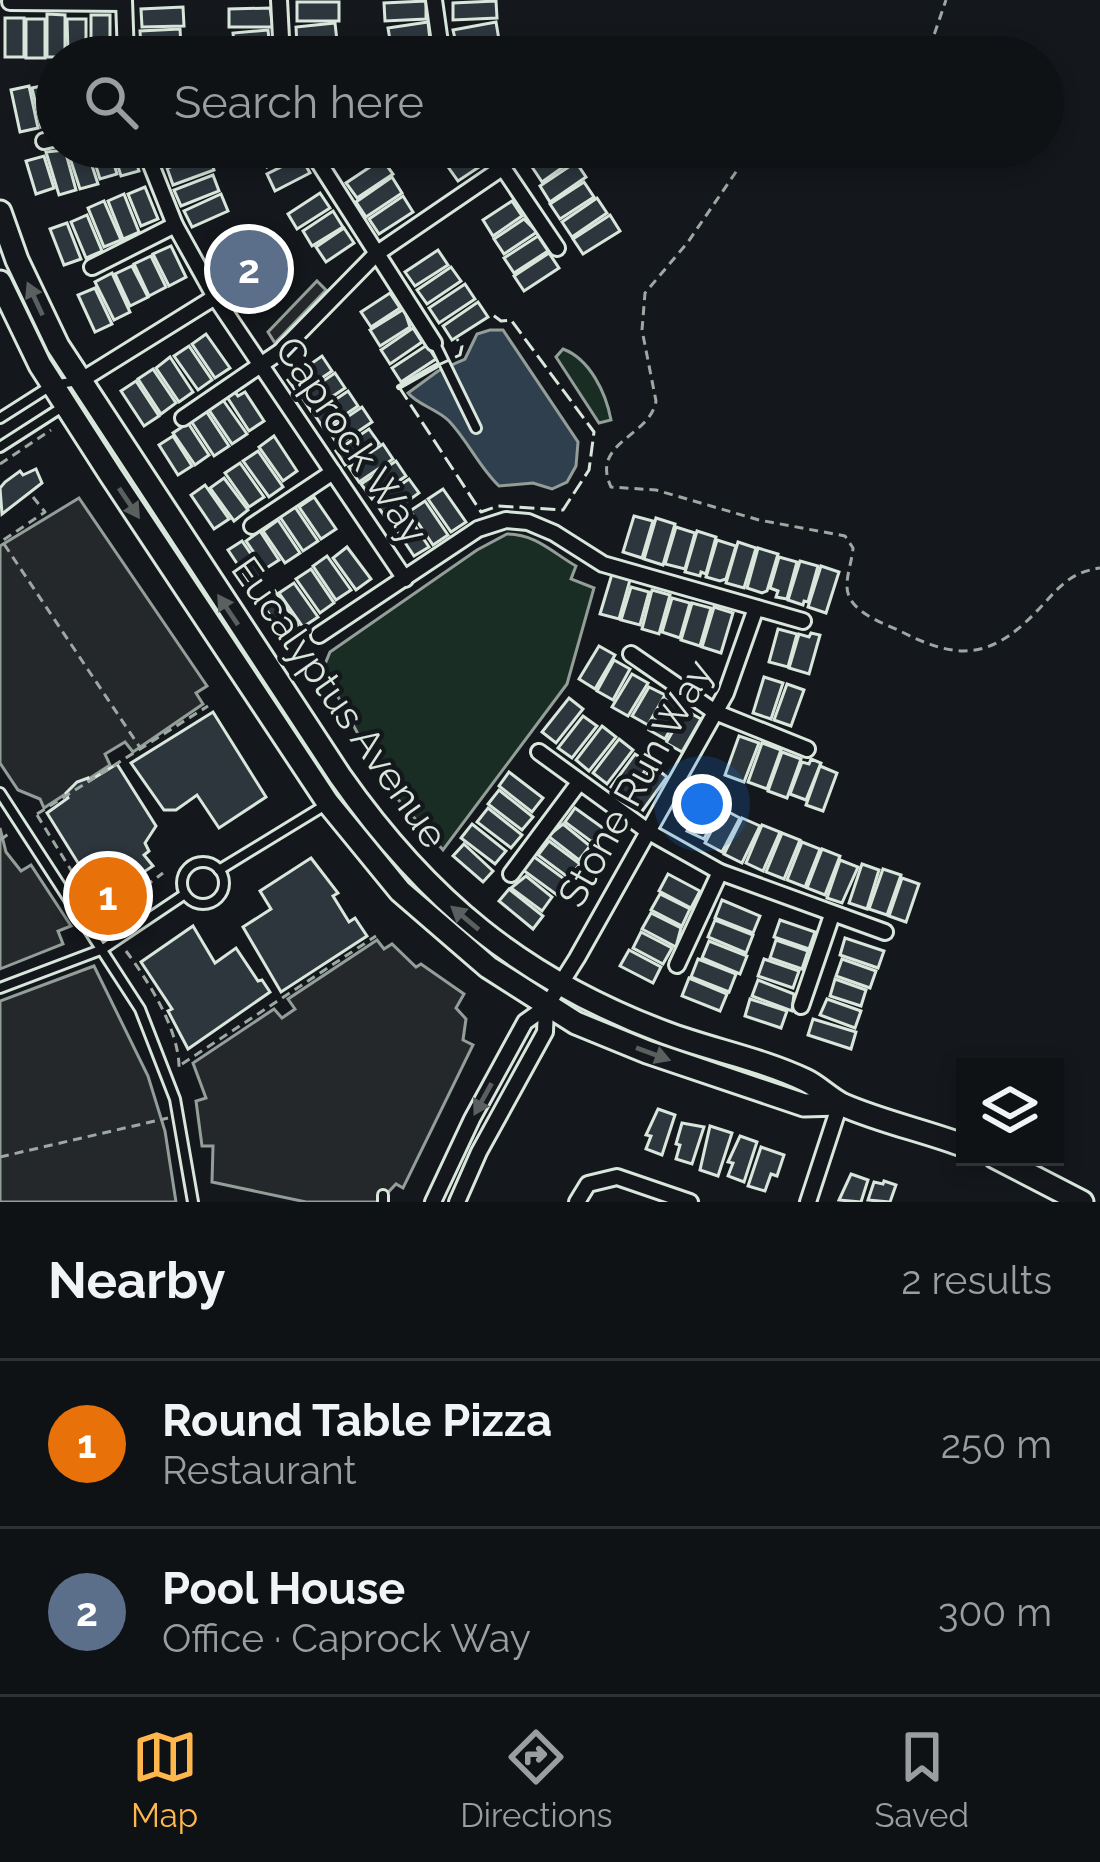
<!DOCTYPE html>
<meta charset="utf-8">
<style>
body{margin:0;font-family:Raleway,sans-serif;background:#1d2022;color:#f1f3f6}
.controls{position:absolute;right:36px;bottom:36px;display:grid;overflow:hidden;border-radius:0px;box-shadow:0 6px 18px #0003}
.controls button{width:108px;height:108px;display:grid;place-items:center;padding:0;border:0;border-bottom:3px solid #2f3234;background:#0f1215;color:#f1f3f6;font:60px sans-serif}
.you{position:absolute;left:702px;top:804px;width:42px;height:42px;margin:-30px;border:9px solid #fff;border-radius:50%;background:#1a73e8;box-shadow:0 0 0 18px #1a73e833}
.badge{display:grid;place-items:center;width:78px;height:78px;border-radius:50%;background:#ffb74d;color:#fff;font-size:39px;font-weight:700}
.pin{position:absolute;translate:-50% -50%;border:6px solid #fff;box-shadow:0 3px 12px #0006}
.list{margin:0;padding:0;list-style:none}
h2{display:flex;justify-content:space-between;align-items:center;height:156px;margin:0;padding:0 48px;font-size:51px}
h2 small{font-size:39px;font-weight:400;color:#9b9ea0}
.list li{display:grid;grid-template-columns:78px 1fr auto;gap:36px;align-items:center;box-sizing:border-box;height:168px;padding:0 48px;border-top:3px solid #2f3234}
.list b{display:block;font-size:45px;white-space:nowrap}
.list p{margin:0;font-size:39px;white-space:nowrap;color:#9b9ea0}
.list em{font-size:39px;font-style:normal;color:#9b9ea0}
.icon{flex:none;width:66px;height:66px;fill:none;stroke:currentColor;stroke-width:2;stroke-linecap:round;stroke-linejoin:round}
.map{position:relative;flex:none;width:1100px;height:1202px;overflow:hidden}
.search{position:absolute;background:#0f1215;box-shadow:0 6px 18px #0003;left:36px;right:36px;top:36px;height:132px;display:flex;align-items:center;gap:30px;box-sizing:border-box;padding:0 42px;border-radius:66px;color:#9b9ea0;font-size:45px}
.sheet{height:492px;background:#0f1215}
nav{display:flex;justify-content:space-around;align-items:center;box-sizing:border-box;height:168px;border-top:3px solid #2f3234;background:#0f1215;font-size:33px;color:#9b9ea0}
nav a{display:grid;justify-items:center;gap:6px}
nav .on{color:#ffb74d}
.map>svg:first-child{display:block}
.green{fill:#1a2d24;stroke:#939e99;stroke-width:3}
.parking{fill:#24282b;stroke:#939e99;stroke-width:3}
.water{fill:#2f3f4d;stroke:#939e99;stroke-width:3}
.building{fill:#2c363c;stroke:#d8e6dc;stroke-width:3}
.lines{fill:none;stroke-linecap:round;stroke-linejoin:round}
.lane-casing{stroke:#d8e6dc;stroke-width:14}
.street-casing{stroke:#d8e6dc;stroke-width:20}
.secondary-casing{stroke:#d8e6dc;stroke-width:27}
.path{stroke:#9da8a2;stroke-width:3;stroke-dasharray:9 6;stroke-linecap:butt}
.lane{stroke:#14181c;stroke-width:8}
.street{stroke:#14181c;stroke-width:14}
.secondary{stroke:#14181c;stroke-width:21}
.fence{stroke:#d8e6dc;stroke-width:3;stroke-dasharray:15 6;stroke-linecap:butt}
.wall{stroke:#d8e6dc;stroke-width:6}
.oneway{fill:#59605f}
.labels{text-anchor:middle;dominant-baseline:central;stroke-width:9;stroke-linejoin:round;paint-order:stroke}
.street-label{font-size:39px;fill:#d8e6dc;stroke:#14181c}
</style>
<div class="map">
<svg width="1100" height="1202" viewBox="0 0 1100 1202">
<rect width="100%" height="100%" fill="#14181c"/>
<g class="green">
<path d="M563,349C590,359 606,393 611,420L599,423L556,357Z"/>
<path d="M507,534C536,534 553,553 576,566L571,579L594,588L567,684L443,850L386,786L323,669L330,652L477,550Z"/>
</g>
<g class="parking">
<polygon points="317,281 326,290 275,343 268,332"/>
<polygon points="79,498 207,686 196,693 203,704 133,752 125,742 105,754 110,765 44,808 40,799 18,790 0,763 0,546"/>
<polygon points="0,828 6,852 21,871 31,865 71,926 58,931 63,944 0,969"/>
<polygon points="377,940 384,949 392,944 416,967 421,964 464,994 456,1008 466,1019 463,1040 473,1045 403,1188 396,1184 379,1202 306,1202 212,1182 213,1146 202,1146 196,1101 206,1098 193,1063 274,1009 282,1018 295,1009 288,999"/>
<polygon points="94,966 148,1076 165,1131 176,1202 0,1202 0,1001"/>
</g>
<path class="water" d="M490,330H503L578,442L576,466L567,482L552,489L533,483L499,486C479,467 468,441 449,421C437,409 418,405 408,393L438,371L465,359L477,334Z"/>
<g class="building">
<polygon points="426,1 426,19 385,21 384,3"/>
<polygon points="496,1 497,18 453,20 453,3"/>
<rect x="297" y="2" width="42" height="19"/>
<polygon points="183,7 184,26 142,27 141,9"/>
<polygon points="270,8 273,27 229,27 229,9"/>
<polygon points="47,14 65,15 65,57 47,57"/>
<rect x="91" y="15" width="19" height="39"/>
<rect x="5" y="18" width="19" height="39"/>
<rect x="26" y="19" width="19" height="39"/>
<polygon points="67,19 86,19 86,54 68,54"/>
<polygon points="428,22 430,40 391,46 388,28"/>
<polygon points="496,22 499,40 457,47 453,30"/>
<polygon points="335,23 337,41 297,45 296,27"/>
<polygon points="180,29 181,46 141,49 140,31"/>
<polygon points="268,30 270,48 235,51 233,33"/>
<polygon points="503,42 507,57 461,57 460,55"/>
<polygon points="428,43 432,57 391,57 390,53"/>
<polygon points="339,44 341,57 298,57 297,51"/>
<polygon points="51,84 57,124 41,127 32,88"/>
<polygon points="29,86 38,128 20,132 11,90"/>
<polygon points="86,147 98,184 80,189 68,152"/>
<polygon points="90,147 109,147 117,174 100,179"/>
<polygon points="112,147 132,147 139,171 121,176"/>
<polygon points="161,147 206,147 207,150 165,162"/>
<polygon points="269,147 302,147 304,151 267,167 260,151"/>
<polygon points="326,147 361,147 332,161"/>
<polygon points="440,147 472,147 445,165 435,150"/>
<polygon points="478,147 488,161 458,181 448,167"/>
<polygon points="521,147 554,147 526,166 516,151"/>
<polygon points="562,147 573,160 542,182 532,167"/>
<polygon points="65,150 76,190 59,195 46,152"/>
<polygon points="209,154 214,170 173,185 167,168"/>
<polygon points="44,156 54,188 36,194 26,161"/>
<polygon points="301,157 310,173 275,191 267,174"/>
<polygon points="382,159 393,174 357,198 346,183"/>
<polygon points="576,162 586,177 550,202 540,186"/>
<polygon points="213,175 219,191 181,206 174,190"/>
<polygon points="392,177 402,193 366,217 356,202"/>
<polygon points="584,182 594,197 560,219 550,204"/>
<polygon points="145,187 158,219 141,226 128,194"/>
<polygon points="320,193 330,208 297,229 288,214"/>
<polygon points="124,194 139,232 123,239 108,201"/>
<polygon points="221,194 228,211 192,227 184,211"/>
<polygon points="403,196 413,212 379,234 369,219"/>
<polygon points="597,198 607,213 572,237 562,222"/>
<polygon points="104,201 121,240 104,247 88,208"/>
<polygon points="512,201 522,216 493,236 483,220"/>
<polygon points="333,211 343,227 312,246 303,231"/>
<polygon points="87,215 102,251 86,258 71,222"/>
<polygon points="610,215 620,231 583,254 573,239"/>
<polygon points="524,219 537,232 504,254 494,239"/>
<polygon points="67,223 81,259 64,265 50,229"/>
<polygon points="344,228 354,243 326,262 316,247"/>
<polygon points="538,236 548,251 514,273 504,258"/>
<polygon points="244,244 269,285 253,295 228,254"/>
<polygon points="171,246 186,277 169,286 153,254"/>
<polygon points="438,250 448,265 415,286 405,272"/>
<polygon points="549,253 559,268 524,291 514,276"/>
<polygon points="151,256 166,287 149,296 134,264"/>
<polygon points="132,266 148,297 130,306 115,274"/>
<polygon points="451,267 461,281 427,304 417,290"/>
<polygon points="112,273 130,312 114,320 95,282"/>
<polygon points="465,284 475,299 439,323 429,308"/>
<polygon points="95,288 112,324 95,332 78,295"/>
<polygon points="390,293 400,308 371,327 361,312"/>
<polygon points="478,302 488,317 452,340 443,326"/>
<polygon points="404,309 410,327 380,346 370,330"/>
<polygon points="413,328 422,342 390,364 381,350"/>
<polygon points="206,334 230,368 215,378 192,344"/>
<polygon points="427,345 436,359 401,382 392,368"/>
<polygon points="189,346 212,380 198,390 174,356"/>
<polygon points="322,356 332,371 298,394 288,380"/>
<polygon points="170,357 193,392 179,402 156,368"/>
<polygon points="153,369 176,403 161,414 138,379"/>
<polygon points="335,373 345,388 311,411 301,396"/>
<polygon points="136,381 159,416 144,426 121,391"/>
<polygon points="348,391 358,406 324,429 314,414"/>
<polygon points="235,392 238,396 245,392 264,421 249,431 227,397"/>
<polygon points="223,400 247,434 232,444 209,410"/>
<polygon points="362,407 372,422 338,445 328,430"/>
<polygon points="206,411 229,446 214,456 191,421"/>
<polygon points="188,423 209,455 195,465 173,433"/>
<polygon points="369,429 379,443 345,465 336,451"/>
<polygon points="173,436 192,466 178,475 159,445"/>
<polygon points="274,436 297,471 283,481 259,447"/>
<polygon points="383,444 393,459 359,482 349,467"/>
<polygon points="258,451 283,487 269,497 243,461"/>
<polygon points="396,461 406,476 372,499 361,484"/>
<polygon points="240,463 264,497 249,507 225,473"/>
<polygon points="36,469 42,483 2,514 0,488 5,482 20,471 23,475"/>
<polygon points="224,478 248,510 234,521 210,488"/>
<polygon points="409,479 419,493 385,517 375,502"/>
<polygon points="205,485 229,519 214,529 191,495"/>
<polygon points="443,489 466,522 451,532 428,499"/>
<polygon points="314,497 336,529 321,539 299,507"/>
<polygon points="425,501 448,535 433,545 410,511"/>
<polygon points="295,507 318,541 303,551 280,517"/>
<polygon points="634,516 653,521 642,558 623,552"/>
<polygon points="409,517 429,547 414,556 394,526"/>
<polygon points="656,518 675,524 663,565 644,559"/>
<polygon points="278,520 300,553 285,563 263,531"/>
<polygon points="676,527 695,533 685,569 665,564"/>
<polygon points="260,531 279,560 265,569 246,541"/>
<polygon points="697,531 716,537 706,574 701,572 700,576 685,572"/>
<polygon points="717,540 736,546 726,579 720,581 706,577"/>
<polygon points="242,541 264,573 250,583 228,550"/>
<polygon points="738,542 756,548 744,588 726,583"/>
<polygon points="347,547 371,579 356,590 333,558"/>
<polygon points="758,548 778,554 767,591 762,593 747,588"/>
<polygon points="327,556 351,590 336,600 313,566"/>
<polygon points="779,557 797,562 787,599 776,597 778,591 770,588"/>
<polygon points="800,561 818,566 808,602 804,601 803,605 788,600"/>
<polygon points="821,566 839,572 826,613 808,607"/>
<polygon points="311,569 334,603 320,613 296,579"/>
<polygon points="612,574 630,580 619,619 600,614"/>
<polygon points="294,583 318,617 303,627 279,593"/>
<polygon points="631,587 649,592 640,625 621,620"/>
<polygon points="652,590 670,595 659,634 642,629"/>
<polygon points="275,591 298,625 284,635 260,601"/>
<polygon points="672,598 690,603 680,638 662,632"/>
<polygon points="692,603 711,608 700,646 681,640"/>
<polygon points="714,607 733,613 721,653 702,647"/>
<polygon points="778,629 797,634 788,667 769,662"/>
<polygon points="811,633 820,635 809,674 789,668 799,634 809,637"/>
<polygon points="599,646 615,655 595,689 579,679"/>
<polygon points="614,660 630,669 613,700 597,691"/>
<polygon points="632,674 648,683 628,716 612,707"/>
<polygon points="764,677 783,683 771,719 753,713"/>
<polygon points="787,684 804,690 791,726 774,720"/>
<polygon points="649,687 665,695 648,725 632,716"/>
<polygon points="668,696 684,705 665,739 649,730"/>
<polygon points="569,698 583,709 556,743 542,732"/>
<polygon points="685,710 701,719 682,752 666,743"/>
<polygon points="213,712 266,797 219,828 197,795 176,810 164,810 131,763"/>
<polygon points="583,716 597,726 572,758 558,748"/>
<polygon points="602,726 616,737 589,771 576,760"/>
<polygon points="739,736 759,743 744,782 725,775"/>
<polygon points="619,739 633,750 607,784 593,773"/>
<polygon points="762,743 781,750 767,789 748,782"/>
<polygon points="782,752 801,759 787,798 768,791"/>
<polygon points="635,754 650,764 625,798 611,787"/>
<polygon points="811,759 821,763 806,800 790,794 802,762 809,764"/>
<polygon points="117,764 156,826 145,843 149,851 144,855 153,866 101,900 47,813 68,798 66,793 77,782 88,778 89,781"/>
<polygon points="653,766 667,777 643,810 628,798"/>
<polygon points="820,766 837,773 823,811 806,805"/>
<polygon points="509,772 543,798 532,812 499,786"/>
<polygon points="499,790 533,817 522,830 488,804"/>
<polygon points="706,793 723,802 704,839 687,831"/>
<polygon points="488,808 522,835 511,848 477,822"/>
<polygon points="575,808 603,828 592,842 565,822"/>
<polygon points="723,809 740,818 722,852 705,843"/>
<polygon points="742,818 760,826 742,863 724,854"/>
<polygon points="472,824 506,851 495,864 461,838"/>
<polygon points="563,824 590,846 579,860 548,836"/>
<polygon points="762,825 780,832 763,871 746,863"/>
<polygon points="782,833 800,840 784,879 766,872"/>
<polygon points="549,841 580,864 569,878 538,855"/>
<polygon points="802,842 820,849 805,887 787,880"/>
<polygon points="464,844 493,871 483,882 453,856"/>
<polygon points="822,849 840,856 825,895 807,888"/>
<polygon points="533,856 567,881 557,895 523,870"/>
<polygon points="311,858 338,893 333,896 349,922 355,918 367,936 281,992 243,927 271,909 260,891"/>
<polygon points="840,860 858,867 842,903 827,898"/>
<polygon points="862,864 879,870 867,909 849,903"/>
<polygon points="883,869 901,875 887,915 869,909"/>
<polygon points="668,874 700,891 691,908 659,891"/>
<polygon points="526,876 552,897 542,911 511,888"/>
<polygon points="902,878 919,884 906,922 889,916"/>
<polygon points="509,889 543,916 533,929 499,901"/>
<polygon points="660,894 690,909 682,926 651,910"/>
<polygon points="722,900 760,916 753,933 715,918"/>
<polygon points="651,913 681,928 676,947 642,929"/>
<polygon points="715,920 753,935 746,953 708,937"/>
<polygon points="780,920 815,932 809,949 774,937"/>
<polygon points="193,926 215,963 236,948 258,981 262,980 270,992 188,1049 168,1011 172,1009 141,962"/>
<polygon points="641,932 672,948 663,964 633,948"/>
<polygon points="845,938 884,951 878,968 840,955"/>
<polygon points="776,940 808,951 802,969 770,958"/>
<polygon points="709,941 747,956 740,974 702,958"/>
<polygon points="629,950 661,967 653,983 620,966"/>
<polygon points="698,959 736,974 729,992 691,977"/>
<polygon points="764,959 799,971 793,988 758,976"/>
<polygon points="842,959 876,971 870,988 836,976"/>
<polygon points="689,978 727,994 720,1011 682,996"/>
<polygon points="835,979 866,990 861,1006 830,996"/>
<polygon points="758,980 794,994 792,1011 752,996"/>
<polygon points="750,999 787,1011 781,1028 745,1016"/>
<polygon points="827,999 861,1011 855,1028 820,1015"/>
<polygon points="813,1019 856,1032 851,1049 808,1035"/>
<polygon points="658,1109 675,1115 662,1155 646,1149 651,1136 646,1135"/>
<polygon points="682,1123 704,1127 692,1164 676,1159 680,1145 676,1144"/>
<polygon points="710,1126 732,1133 718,1176 700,1170"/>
<polygon points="740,1136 757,1142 744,1182 728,1176 733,1163 728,1162"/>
<polygon points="761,1147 784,1155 777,1176 771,1174 765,1191 748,1186"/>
<polygon points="851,1174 868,1180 861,1202 839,1200"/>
<polygon points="884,1181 896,1185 890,1202 868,1200 874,1182 883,1184"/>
</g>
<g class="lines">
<defs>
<g id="lane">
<polyline points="435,344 476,428"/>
<polyline points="0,418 52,385 78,381"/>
<polyline points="0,447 64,406"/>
<polyline points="0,793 140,1009 175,1099 193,1202"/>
<circle cx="203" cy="883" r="21"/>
<polyline points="219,870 327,804"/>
<polyline points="0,988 103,949 185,894"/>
<polyline points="383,1202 383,1195"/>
</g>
<g id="street">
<polyline points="124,0 126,57"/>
<polyline points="279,0 282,57"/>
<polyline points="434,0 442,57"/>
<polyline points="10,2 124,3"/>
<polyline points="44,141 57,138"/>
<polyline points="144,147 175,225 215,297 405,579"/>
<polyline points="309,147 434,343"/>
<polyline points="489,147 557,248"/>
<polyline points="92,267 175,225"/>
<polyline points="80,381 215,297"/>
<polyline points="183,418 281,351 376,254 502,168"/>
<polyline points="252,526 333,472"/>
<polyline points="319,635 478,529 506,520 528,522 554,533 603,564 803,621"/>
<polyline points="631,654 715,712 807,749"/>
<polyline points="539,752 649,832 720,872 885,932"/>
<polyline points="511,874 578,784"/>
<polyline points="677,965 720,872"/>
<polyline points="801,1006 832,915"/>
<polyline points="433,1202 472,1119 525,1022 546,1007 577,958 726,693 756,608"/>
<polyline points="457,1202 479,1152 545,1032 546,1007"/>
<polyline points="577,1202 588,1184 617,1177 690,1202"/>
<polyline points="808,1202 840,1104"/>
</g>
<g id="secondary">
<path d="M0,212L17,260L58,346L340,776C427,900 522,979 666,1033C711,1050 761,1059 805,1080C818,1086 829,1098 843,1105C882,1122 925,1131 965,1146"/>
<polyline points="0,282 40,365 110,474 328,803 400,891 488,967 576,1023 647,1052 804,1105 840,1104"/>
<polyline points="995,1157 1082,1202"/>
</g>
</defs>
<use href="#lane" class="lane-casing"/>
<use href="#street" class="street-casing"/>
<use href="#secondary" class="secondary-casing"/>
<g class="path">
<polyline points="916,57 932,41 946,0"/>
<path d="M753,147L688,242L645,293L642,330L656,401C650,437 590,442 611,487L656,490L759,520L845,536L853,548C852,561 847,573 847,585C846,611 881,622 900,631C955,659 988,661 1034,614C1057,591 1066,573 1100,568"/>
<polyline points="0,464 51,430"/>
<polyline points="33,497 45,512 2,541 141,749"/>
<polyline points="37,814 208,706"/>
<polyline points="37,815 108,930"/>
<polyline points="0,840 10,833"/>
<polyline points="104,925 103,917 163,873"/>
<path d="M126,951C149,982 181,1032 179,1072"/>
<polyline points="182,1064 376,936"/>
<polyline points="0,1157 168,1118"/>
</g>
<use href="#lane" class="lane"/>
<use href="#street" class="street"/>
<use href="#secondary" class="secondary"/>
<g class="fence">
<polyline points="436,366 460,355 462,346 457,339"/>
<polyline points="399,387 481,512 498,506 563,510 589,470 594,432 511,320 501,321 493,315"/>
</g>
<polyline class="wall" points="399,387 436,366"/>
</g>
<defs><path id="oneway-solid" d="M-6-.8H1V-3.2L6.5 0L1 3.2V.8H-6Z" transform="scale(3)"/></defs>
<g class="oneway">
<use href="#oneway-solid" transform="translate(35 299) rotate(-115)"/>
<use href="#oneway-solid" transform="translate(129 503) rotate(56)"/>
<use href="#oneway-solid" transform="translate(228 610) rotate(-124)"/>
<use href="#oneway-solid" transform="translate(465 918) rotate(-140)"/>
<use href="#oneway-solid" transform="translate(653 1054) rotate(20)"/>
<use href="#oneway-solid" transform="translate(483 1099) rotate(119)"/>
</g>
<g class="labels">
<g class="street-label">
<text transform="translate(352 440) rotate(56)">Caprock Way</text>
<text transform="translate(340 702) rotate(55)">Eucalyptus Avenue</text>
<text transform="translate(635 783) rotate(-61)">Stone Run Way</text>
</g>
</g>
</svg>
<div class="controls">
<button><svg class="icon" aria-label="layers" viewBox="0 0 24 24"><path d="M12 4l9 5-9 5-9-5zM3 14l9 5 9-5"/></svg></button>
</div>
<div class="you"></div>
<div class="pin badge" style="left:108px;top:896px;background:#e8710a">1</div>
<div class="pin badge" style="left:249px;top:269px;background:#5c6f8a">2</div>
<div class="search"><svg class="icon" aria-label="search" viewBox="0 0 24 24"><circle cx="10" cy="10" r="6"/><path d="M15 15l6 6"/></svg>Search here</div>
</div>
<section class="sheet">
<h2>Nearby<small>2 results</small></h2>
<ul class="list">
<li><span class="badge" style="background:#e8710a">1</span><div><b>Round Table Pizza</b><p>Restaurant</p></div><em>250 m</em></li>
<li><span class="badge" style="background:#5c6f8a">2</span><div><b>Pool House</b><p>Office · Caprock Way</p></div><em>300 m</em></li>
</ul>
</section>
<nav>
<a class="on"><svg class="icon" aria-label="map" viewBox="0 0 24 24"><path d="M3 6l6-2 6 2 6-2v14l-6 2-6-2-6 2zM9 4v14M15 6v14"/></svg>Map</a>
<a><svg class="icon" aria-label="directions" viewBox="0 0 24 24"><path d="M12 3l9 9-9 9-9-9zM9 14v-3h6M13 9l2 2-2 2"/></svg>Directions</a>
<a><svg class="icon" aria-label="saved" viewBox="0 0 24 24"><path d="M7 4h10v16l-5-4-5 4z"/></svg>Saved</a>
</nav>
